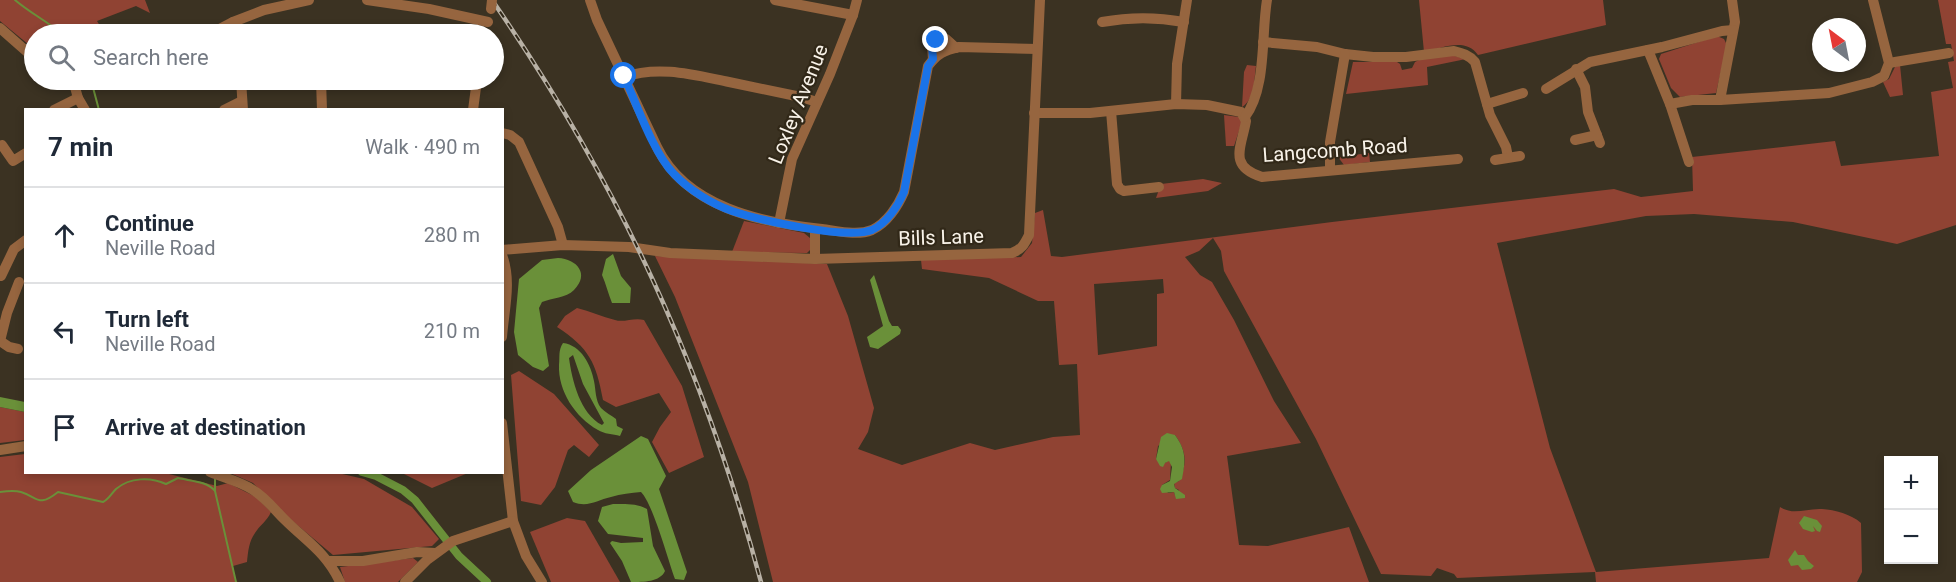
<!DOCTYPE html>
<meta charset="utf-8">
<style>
body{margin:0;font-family:Roboto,sans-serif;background:#f6f6f7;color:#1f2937}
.controls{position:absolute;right:18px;bottom:18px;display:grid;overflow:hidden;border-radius:0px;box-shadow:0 3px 9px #0003}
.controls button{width:54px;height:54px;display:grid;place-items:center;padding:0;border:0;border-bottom:2px solid #e0e1e3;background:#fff;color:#1f2937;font:30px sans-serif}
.compass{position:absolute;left:1812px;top:18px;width:54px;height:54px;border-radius:50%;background:#fff;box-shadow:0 3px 9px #0003;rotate:328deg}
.stop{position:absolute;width:18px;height:18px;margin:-14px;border:4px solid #1a73e8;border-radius:50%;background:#fff}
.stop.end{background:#1a73e8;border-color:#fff;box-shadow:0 2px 6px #0008}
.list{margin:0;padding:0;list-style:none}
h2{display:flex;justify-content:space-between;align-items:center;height:78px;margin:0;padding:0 24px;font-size:26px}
h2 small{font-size:20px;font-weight:400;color:#747a83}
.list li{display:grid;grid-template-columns:39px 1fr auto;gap:18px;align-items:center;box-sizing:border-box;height:96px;padding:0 24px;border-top:2px solid #e0e1e3}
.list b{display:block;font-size:22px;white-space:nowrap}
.list p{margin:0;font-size:20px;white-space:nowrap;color:#747a83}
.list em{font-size:20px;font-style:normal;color:#747a83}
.icon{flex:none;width:33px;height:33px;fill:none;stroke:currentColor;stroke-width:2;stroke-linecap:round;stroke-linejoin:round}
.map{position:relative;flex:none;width:1956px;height:582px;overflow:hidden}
.search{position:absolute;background:#fff;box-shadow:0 3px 9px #0003;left:24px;top:24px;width:480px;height:66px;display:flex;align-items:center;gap:15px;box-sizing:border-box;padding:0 21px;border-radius:33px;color:#747a83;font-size:22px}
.panel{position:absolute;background:#fff;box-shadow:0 3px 9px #0003;left:24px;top:108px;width:480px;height:366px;border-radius:0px}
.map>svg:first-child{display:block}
.green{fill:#904333;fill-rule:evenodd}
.water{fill:#6a9039;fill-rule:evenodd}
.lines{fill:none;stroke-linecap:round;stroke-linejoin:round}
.stream{stroke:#6a9039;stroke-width:2}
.canal{stroke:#6a9039;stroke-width:8}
.minor{stroke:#96653f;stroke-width:10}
.rail-casing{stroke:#b8b1a5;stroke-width:4.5}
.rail{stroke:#312818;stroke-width:2;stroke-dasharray:7;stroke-linecap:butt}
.minor-bridge{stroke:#96653f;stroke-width:10}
.route{stroke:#1a73e8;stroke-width:8}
.labels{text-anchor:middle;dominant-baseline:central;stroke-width:4.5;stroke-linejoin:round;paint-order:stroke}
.street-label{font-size:20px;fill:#f9f3e9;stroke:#312818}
</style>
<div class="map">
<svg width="1956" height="582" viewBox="0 0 1956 582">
<rect width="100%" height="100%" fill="#3b3222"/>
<g class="green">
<polygon points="0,0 145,0 150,13 136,6 97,21 105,34 34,34 34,49 0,21"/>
<path d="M1419,0H1603L1606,25L1478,55C1466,37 1442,48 1424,52Z"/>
<path d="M1938,0H1956V225L1897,244L1793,222L1694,214L1646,216L1497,243L1550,448L1596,572L1769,558L1780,507C1794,516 1806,508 1822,509C1835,510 1851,514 1861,523L1862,572L1857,582H1596L1595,572L1457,578L1454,574L1437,568L1431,576L1381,574L1316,439L1224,271L1221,251L1213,238L1199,251L1185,257L1200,275L1212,282L1234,320L1274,401L1301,443L1227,456L1239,545L1268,546L1349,527L1369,582H773L748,482L675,297L655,256L827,264L848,316L874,408L868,432L858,449L902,465L970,443L995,450L1053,437L1080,435L1077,364L1059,365L1054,301H1038L989,278L922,269L921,260L1021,257L1032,243L1035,213L1043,210L1051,256L1062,257L1332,222L1614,189L1641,197L1693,191L1692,157L1835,141L1841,166L1939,156L1931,92L1953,88L1948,62L1954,61L1951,44H1946ZM1163,279L1164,293L1157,294V346L1098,355L1094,284ZM1175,435C1186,451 1188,462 1179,481L1174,483L1175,488L1179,490L1175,495L1174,492L1168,493L1162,485L1170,480L1171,462L1169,460L1165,463L1156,459L1158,446Z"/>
<polygon points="1717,36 1724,39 1727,45 1716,93 1680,97 1671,88 1659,59 1661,54"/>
<polygon points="1451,55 1466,59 1427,67 1428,85 1346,94 1353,62 1397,62 1400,64 1402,70 1412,68 1415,62 1421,59"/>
<path d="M1247,65L1256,66C1254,80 1255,99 1242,107L1244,72Z"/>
<polygon points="1900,65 1903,95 1890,97 1883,82 1889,79 1895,67"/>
<polygon points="1224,115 1239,117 1242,122 1234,146 1226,146"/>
<polygon points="1369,153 1370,162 1344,165 1338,157"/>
<polygon points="1203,179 1222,183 1208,191 1156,198 1161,184"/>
<polygon points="744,221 804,233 810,238 810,250 807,253 732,252"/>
<path d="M577,308C590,311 602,317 615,320C624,323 634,317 644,320L682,386L704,457L669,473L652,442L660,427L671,412L659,393L616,407L603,400C596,362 589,348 557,327L565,316Z"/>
<polygon points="519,371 554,394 599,445 589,457 574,445 568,450 555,487 541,505 521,501 511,375"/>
<polygon points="0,407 25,412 25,440 0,443"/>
<path d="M25,454L26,472L165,473L217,486L228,483L256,497L271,512C267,521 260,525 255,533C249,541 248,552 247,562L233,566L235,581L238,582H0V457Z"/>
<polygon points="230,473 338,473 364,479 412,507 439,539 432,546 333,555 283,513 253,483"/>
<polygon points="402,473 468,473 432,488"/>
<polygon points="567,518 585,521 620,582 551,582 530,532"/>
<polygon points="413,558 418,562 398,582 345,582 340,567"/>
</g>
<g class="water">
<path d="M613,254L621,276L631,288L630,303H612C608,293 606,284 602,275L606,259Z"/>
<path d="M558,258C577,259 590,274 574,290C566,298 552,298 542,302L539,308L549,366L543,371L533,367L518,355L514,332L519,279L542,260Z"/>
<polygon points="874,275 889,321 892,326 898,326 901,330 900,334 878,349 870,347 867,337 883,326 870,280"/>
<path d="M563,343C581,345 591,365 594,381C596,390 595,400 601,408C605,412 612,416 616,419L617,426L623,429L620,436C613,434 604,434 598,430C575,417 558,391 559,365C560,356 558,351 563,343ZM573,355L583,384L604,423L602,425C580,414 572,380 569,358Z"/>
<polygon points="0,397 25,402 25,412 0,407"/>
<path d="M1167,433L1175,435C1186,450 1186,460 1182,479L1174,484L1175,488L1185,495V498L1176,499L1174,492L1162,493L1160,489L1162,485L1170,481L1172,467L1169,461L1165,463L1163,467L1160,466L1156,459L1161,437Z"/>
<path d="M641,436L648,439L666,476L659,489L687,572L684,580L675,579C668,560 653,504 641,492C631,493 621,494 611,497C597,500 588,508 573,502L568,491L591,470Z"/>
<path d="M613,504C625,504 636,503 647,509L653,546L665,571C660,582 644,582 631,582L622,561L610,543L612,541L621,543L643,542V538L608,534L598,521L602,507Z"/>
<polygon points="1804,516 1817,520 1822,526 1820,532 1817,531 1813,526 1815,531 1812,532 1803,529 1799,523"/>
<polygon points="1795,550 1798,555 1804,555 1808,561 1814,566 1811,569 1802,570 1798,565 1791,566 1788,560"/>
</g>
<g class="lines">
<g class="stream">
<path d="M15,0C30,13 47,21 62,34"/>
<polyline points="91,80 99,110"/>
<polyline points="215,479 215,491 236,582"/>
<path d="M0,492C7,491 14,490 21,492C38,497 38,508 58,492L103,502C109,499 111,494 116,489C130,477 151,477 166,484L178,478C190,481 207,481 215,491"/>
</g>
<polyline class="canal" points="362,472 376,476 403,490 415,500 459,556 487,582"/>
<g class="minor">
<polyline points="367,0 429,9 488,22"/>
<path d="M590,0L597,20L657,147C686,207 761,223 822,229C838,231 857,236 872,230C887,223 898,206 904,192L928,66C937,54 944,50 959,47L1037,49"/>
<polyline points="775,0 853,15"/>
<polyline points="1732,0 1735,22 1720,100 1829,93 1872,82 1884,76 1889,63 1873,0"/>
<polyline points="233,22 237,34"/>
<path d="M1102,22C1129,17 1157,17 1184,22"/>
<polyline points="0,28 34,58"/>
<polyline points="210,34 233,22 264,10 309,0"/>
<path d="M1263,42L1317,47L1345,54L1373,57H1406L1454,51C1462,53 1469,55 1475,62L1490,115L1506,147L1508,157"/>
<polyline points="1648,50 1670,104 1689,162"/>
<polyline points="933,59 932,46 936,40 946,39 956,48"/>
<polyline points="1889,63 1949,53"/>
<polyline points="1576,69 1585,87 1588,112 1600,143"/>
<path d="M624,77C659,65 694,75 729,82C753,87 777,92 801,97L817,102"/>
<polyline points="73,80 78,98 85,110"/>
<polyline points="241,80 243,110"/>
<polyline points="321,80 322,110"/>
<polyline points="1546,89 1590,62 1662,47 1722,31 1733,30"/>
<polyline points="1176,104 1177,64 1187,0"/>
<polyline points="1487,104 1523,93"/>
<polyline points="1670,104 1692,100 1720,100"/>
<polyline points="54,110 78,98"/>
<polyline points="224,110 242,101"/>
<polyline points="473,110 477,80"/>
<polyline points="1111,111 1117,184 1120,189 1124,191 1159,187"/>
<path d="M1034,113H1090L1176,104L1207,105L1241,112L1246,121C1242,146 1227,166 1262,177L1458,159"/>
<path d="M1245,117C1267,88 1261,35 1267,0"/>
<polyline points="502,133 510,135 519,142 558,227 563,245"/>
<polyline points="1575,140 1597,135"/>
<polyline points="2,145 13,161 26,153"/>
<polyline points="1495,160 1520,156"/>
<polyline points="1330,170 1330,142 1345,54"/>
<polyline points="779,223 792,159 830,74 853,15 857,0"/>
<polyline points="815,229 815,259"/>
<path d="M502,250L563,245L629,247L670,253L815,259L1012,253C1022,249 1024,245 1029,235L1040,0"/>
<path d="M502,255C512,281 504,310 502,337"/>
<polyline points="1,276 14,249 26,240"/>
<polyline points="0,341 7,313 19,282"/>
<polyline points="0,341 9,347 18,349"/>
<polyline points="502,423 513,521 526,556 542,582"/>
<polyline points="0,450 26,446"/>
<path d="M210,472C224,478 240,481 253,490C265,497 274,509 284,519C306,541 326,552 340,582"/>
<polyline points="329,561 363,561 417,552 435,553"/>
<polyline points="405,582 427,560 453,541 513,521"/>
</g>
<defs>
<path id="rail" d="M492,0C619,184 703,366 761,582"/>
</defs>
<use href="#rail" class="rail-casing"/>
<use href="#rail" class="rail"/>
<polyline class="minor-bridge" points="491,9 492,0"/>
</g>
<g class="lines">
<path class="route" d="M624,76C636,103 654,154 674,174C689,190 712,204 732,211C759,220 847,240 872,230C887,223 898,206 904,192L928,66L933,59L932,46L936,40"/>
</g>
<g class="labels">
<g class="street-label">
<text transform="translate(798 104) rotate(-68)">Loxley Avenue</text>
<text transform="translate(1335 150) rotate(-4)">Langcomb Road</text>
<text transform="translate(941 237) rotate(-2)">Bills Lane</text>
</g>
</g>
</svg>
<div class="controls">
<button>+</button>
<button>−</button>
</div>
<svg class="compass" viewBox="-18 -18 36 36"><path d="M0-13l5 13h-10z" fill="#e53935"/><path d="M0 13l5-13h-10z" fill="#747a83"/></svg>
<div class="stop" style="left:624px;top:76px"></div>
<div class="stop end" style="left:936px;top:40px"></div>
<div class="search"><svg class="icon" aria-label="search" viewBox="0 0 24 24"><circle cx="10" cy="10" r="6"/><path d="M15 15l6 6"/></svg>Search here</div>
<section class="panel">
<h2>7 min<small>Walk · 490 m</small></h2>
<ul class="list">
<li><svg class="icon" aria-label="ahead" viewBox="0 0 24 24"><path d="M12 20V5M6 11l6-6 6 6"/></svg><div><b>Continue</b><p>Neville Road</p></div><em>280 m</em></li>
<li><svg class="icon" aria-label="left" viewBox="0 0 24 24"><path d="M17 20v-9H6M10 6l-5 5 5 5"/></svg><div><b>Turn left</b><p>Neville Road</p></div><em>210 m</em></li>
<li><svg class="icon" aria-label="arrive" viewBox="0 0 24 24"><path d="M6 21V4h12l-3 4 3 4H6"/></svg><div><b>Arrive at destination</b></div></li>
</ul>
</section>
</div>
